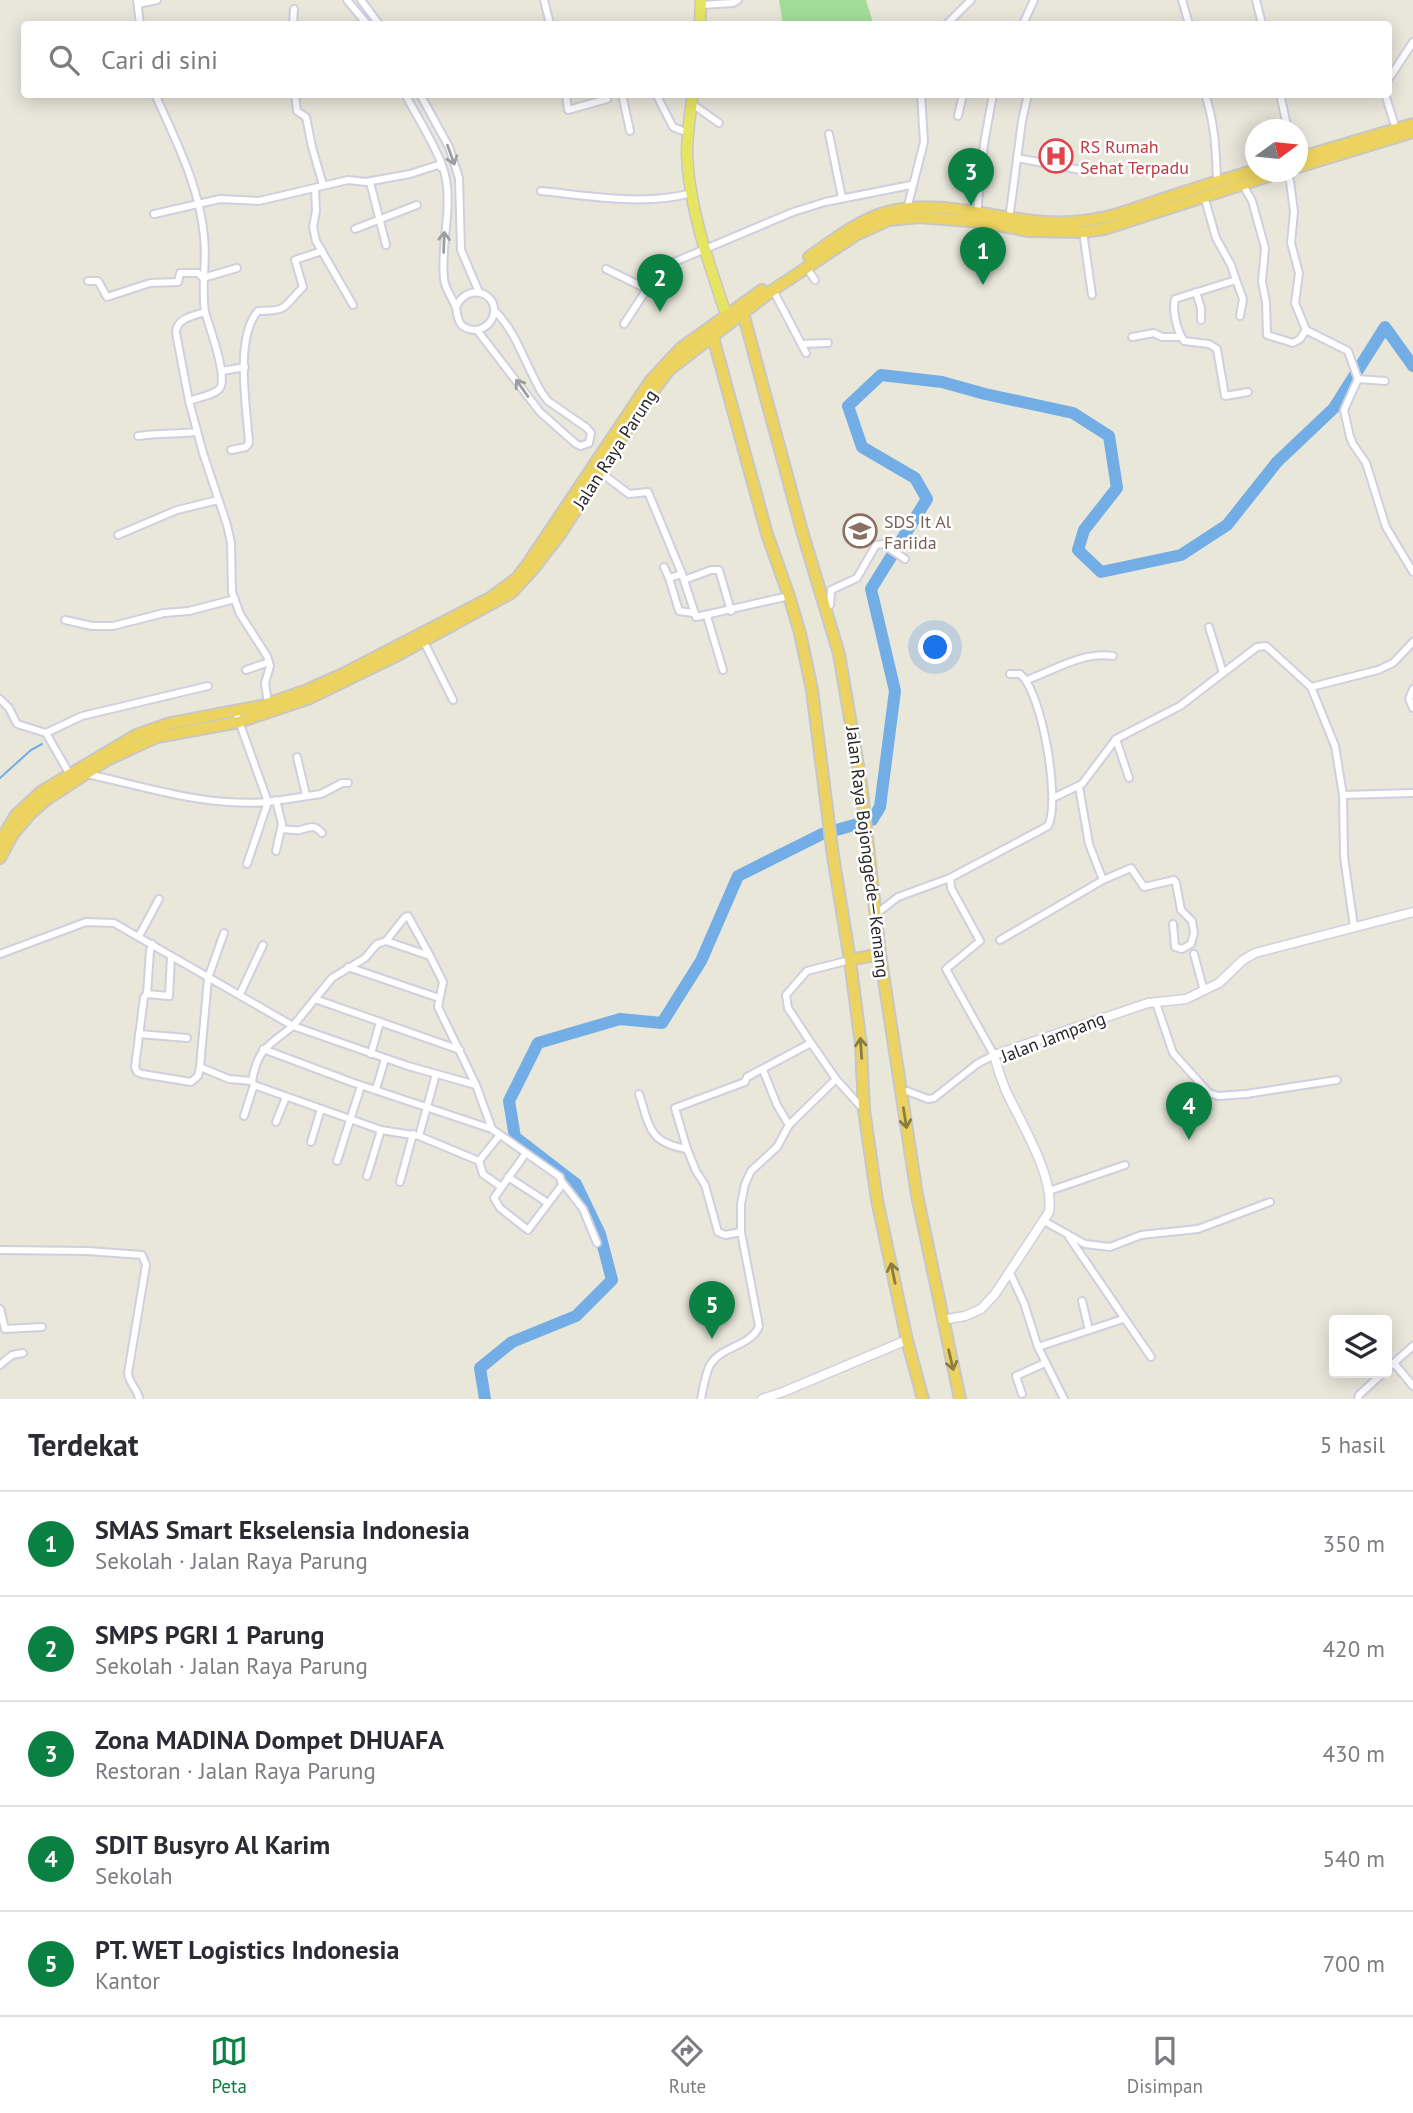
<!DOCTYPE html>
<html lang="id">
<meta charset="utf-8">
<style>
body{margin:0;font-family:"PT Sans",sans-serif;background:#f2f2f3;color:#2b2b33}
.controls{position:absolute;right:21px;bottom:21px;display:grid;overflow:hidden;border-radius:7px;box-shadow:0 4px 18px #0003}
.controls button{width:63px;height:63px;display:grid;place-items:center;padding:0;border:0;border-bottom:2px solid #e1e1e2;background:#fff;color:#2b2b33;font:35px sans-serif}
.compass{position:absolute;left:1245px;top:119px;width:63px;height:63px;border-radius:50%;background:#fff;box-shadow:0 4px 18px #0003;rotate:75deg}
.you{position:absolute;left:936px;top:648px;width:24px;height:24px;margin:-18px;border:5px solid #fff;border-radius:50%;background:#1a73e8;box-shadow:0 0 0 10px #1a73e833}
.badge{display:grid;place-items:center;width:46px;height:46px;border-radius:50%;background:#0b8043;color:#fff;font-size:23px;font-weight:700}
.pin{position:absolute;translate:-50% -58px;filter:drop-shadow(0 2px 4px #0008)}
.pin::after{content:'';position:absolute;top:37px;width:24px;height:21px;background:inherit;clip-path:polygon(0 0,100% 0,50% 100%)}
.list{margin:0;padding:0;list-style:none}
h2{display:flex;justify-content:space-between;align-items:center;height:91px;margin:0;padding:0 28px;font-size:30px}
h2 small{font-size:23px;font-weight:400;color:#7c7c81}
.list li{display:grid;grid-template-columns:46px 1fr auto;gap:21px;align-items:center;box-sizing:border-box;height:105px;padding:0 28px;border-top:2px solid #e1e1e2}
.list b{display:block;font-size:26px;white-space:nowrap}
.list p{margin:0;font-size:23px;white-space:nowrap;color:#7c7c81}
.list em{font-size:23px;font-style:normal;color:#7c7c81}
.icon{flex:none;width:38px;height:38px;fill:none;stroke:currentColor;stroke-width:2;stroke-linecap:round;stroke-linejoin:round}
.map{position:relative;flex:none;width:1413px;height:1399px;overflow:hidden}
.search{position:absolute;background:#fff;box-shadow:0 4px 18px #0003;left:21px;right:21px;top:21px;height:77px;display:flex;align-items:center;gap:18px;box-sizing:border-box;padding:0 24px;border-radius:7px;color:#7c7c81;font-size:26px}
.sheet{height:616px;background:#fff}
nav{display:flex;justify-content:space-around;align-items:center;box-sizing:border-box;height:98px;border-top:2px solid #e1e1e2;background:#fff;font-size:19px;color:#7c7c81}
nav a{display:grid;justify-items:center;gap:4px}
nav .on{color:#0b8043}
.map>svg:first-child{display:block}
.green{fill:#a1dd99}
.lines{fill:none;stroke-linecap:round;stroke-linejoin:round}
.stream{stroke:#73ade5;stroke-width:2}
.river{stroke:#73ade5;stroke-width:12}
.minor-casing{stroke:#d0cfe0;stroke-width:10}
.tertiary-casing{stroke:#d0cfe0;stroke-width:11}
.primary-casing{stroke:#c7c7c7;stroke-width:13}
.trunk-casing{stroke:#c7c7c7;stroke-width:14}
.minor{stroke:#fff;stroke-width:6}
.tertiary{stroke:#fff;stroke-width:8}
.primary{stroke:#e6e562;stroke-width:10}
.trunk{stroke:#ecd25e;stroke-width:10}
.oneway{stroke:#9e9e9e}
.oneway2{stroke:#8a7c42}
.labels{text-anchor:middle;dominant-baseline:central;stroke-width:5;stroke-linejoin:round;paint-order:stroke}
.health-label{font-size:18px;fill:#be3a42;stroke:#fff;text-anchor:start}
.street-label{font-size:18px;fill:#272727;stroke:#fff}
.education-label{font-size:18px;fill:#785e54;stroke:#fff;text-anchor:start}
</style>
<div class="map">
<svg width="1413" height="1399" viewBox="0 0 1413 1399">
<rect width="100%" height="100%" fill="#e9e6da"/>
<polygon class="green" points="779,0 866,0 873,23 783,24"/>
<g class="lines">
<polyline class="stream" points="0,778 31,750 42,744"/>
<polyline class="river" points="485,1399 480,1368 512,1342 576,1316 612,1280 600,1234 576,1184 515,1137 509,1101 538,1043 620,1019 662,1023 701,961 738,876 822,834 872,820 880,807 895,691 871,589 927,499 915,478 862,447 848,406 881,375 942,382 985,394 1073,413 1109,436 1117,488 1084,530 1078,550 1101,572 1181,555 1227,525 1277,462 1334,408 1385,327 1413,366"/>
<defs>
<g id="minor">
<polyline points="137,0 140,24"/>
<polyline points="347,0 367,24"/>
<polyline points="361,0 379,24"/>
<polyline points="544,0 550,24"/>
<polyline points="1182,0 1189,24"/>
<polyline points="1256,0 1262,24"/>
<polyline points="138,4 157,0"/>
<polyline points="701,5 733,3 738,0"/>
<polyline points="293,24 294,9"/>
<polyline points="947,24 971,0"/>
<polyline points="1023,24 1034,0"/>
<polyline points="1388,80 1413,42"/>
<path d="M155,94C175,139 200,187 204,237C207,262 201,286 205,312C193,316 176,318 176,333L189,401L203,453L227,525L231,543L232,592L240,614L267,656L270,666L265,683L268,704"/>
<polyline points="295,94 297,111 306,117 312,147 323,185"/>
<path d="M405,94C416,115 438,149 444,171C454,205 440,244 444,279C445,290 453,298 456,308C458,318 458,326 469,329C478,332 488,327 492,319C503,296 469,279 456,307"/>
<polyline points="420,94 449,147 459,178 461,250 479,292"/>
<polyline points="566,94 568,110 607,99"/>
<polyline points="622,94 630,131"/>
<polyline points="656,94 673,127 688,133"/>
<path d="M1205,94C1215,124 1216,151 1217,181"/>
<polyline points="1280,94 1288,130"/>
<polyline points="1385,94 1396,129"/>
<polyline points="692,104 719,123"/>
<polyline points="958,116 963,94"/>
<polyline points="829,134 842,198"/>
<polyline points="1017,158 1086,171"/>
<polyline points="1285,172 1290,181 1294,212 1291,243 1299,273 1295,303 1306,330 1348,351 1358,379 1344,410 1350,437 1353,444 1366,463 1386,527 1413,572"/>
<polyline points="370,182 386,245"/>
<polyline points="1242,183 1252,201 1265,248 1262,282 1266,302 1267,335 1293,343 1300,339 1306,330"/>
<polyline points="315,188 316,211 313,227 316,241 353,305"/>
<path d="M541,191C590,196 644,206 692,193"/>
<path d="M1204,196L1216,238L1231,265L1236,280L1175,299C1172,311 1177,331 1184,341L1209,344L1217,349L1225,396L1248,392"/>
<polyline points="907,209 924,142 921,94"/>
<polyline points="977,213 984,144 993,94"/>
<polyline points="154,214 220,199 259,201 348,180 366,182 410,174 438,165 442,168"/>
<polyline points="1009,220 1022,121 1028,94"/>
<polyline points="355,229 417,205"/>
<polyline points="1083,232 1092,295"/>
<polyline points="806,267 815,280"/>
<polyline points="606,269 647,289 657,273 672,263 793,212 825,202 911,185"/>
<polyline points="1236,280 1243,299 1240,316"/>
<polyline points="88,281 98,281 107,297 150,283 178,282 180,273 198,273 203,278 237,268"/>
<polyline points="773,290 806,353"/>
<polyline points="1196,292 1201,308 1201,320"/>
<path d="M494,310C517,332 525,365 542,393L548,401L587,428L591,433L589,443"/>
<polyline points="624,324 647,289"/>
<polyline points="477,330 540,412 576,444 581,446 589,443"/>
<polyline points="1132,337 1154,333 1162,337 1181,337"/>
<polyline points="801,344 828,343"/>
<polyline points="222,371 245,367"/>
<polyline points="1358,379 1385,381"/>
<path d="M189,401C197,398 215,395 220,388C228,376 209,326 205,312"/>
<path d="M138,436C158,433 177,434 197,432"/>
<path d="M231,450L246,447L249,443C247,409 234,338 258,311C289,311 283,307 303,287L295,260L322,251"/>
<polyline points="600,472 629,494 648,492 682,574 696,617 789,596"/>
<polyline points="118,535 177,510 218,500"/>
<polyline points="664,567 669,578 682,574"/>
<polyline points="669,578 679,611 693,613"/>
<polyline points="684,580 711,570 719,570 731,611"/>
<polyline points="826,608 830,605 831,590 857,578 876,545 883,544 905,559"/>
<polyline points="707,616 723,670"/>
<polyline points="65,620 92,626 113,626 164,613 189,611 235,599"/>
<polyline points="1209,627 1223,673"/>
<polyline points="424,642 453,700"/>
<polyline points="246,670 269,662"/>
<path d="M1027,680C1054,670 1084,651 1113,656"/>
<polyline points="1311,687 1378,670 1393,663 1413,642"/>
<polyline points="1413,689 1409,699 1413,708"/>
<polyline points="0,699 9,708 17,724 46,733 69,773"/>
<polyline points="236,713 268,802 321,794 342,783 348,783"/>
<polyline points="46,733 82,716 208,686"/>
<polyline points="1116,739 1129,778"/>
<polyline points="297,757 306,795"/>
<path d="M87,774C147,787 205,807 268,802L247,864"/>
<polyline points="1079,787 1089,844 1103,880"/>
<polyline points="1343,795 1413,793"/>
<polyline points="1053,798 1082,784 1116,739 1180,706 1257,647 1266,646 1311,687 1335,746 1343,795 1344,857 1354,927"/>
<path d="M281,829C287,829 294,831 300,830C311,827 314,824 322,833"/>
<polyline points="276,851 282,824 276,800"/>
<polyline points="876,914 898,897 950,878"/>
<polyline points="139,936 159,899"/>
<polyline points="1000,940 1103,880 1131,868 1144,887 1174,880 1176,883 1181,910 1192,921 1194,933 1191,944 1182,949 1175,947 1173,924"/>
<polyline points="386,941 405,917 408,916 430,956"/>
<polyline points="0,954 86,922 114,923 293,1026 332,978 365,958 377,944 386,941 430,956 443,982 438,1007 476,1085 492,1129 560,1177 562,1185 528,1230 500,1208 494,1198 526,1153"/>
<polyline points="1194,954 1204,991"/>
<path d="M171,956L169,996L147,994L144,997L135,1067L137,1072L142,1074L191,1082L198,1076L200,1067L229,1079L252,1081C258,1048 268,1046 293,1026L408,1066L476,1085"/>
<polyline points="348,967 439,998"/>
<polyline points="147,994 150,951 152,944"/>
<polyline points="240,994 263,945"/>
<polyline points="315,999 460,1050"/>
<polyline points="1156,1003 1173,1053 1209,1093 1218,1096 1246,1094 1337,1080"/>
<polyline points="139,1034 187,1038"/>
<polyline points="811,1043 788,1008 786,995 807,971 850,960"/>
<polyline points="263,1049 354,1083 492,1129"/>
<polyline points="371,1054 380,1022"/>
<polyline points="200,1067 208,978 224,933"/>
<polyline points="763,1070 777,1105 789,1125"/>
<polyline points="252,1081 254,1085 381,1130 419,1136 479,1161 499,1136"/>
<polyline points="376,1089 385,1059"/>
<path d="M907,1091L928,1099L934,1098L977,1064L994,1055L946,969L980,941L951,888L950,878L1048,826C1061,802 1042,691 1020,674H1010"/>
<path d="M639,1094C650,1126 648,1143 687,1149"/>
<polyline points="244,1116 254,1085"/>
<polyline points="276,1122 286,1097"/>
<polyline points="419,1136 436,1074"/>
<polyline points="311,1142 321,1109"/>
<polyline points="337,1161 361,1086"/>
<polyline points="479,1161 483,1174 500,1186"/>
<polyline points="367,1176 381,1130"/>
<polyline points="508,1177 548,1203"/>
<polyline points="400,1182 413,1134"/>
<polyline points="562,1182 583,1209 597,1243"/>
<polyline points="1049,1191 1125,1165"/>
<polyline points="1044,1221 1085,1244 1110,1247 1141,1235 1198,1229 1270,1202"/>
<polyline points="741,1232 725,1235 718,1232 705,1185 696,1171 687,1149 675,1108 745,1082 747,1077 811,1043 836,1079 863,1109"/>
<polyline points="1069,1237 1151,1357"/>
<path d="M0,1250L88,1251L142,1255L146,1265L128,1373C129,1384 138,1389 139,1399"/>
<polyline points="1010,1273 1024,1303 1038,1347"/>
<polyline points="1082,1301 1089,1330"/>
<polyline points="0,1309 5,1329 42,1327"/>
<polyline points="1394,1363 1413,1386"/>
<polyline points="0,1365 12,1355 23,1353"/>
<polyline points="1387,1369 1413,1346"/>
<polyline points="1022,1394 1016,1376 1045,1363"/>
<path d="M701,1399C703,1389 705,1375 710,1365C721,1346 752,1346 759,1326L741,1232V1204L745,1184L751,1171L777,1147L789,1125L836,1079"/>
<polyline points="1064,1399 1038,1347 1123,1319"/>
<polyline points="1358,1399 1359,1395 1383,1373"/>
</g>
<g id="tertiary">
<path d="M942,1320L965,1316L981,1309L995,1294L1049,1212C1055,1177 1021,1123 1006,1091C1001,1079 997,1067 994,1055L1148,1003L1186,999L1219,983L1243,960L1255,953L1413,912"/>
<polyline points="762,1399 783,1392 907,1340"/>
</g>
<g id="primary">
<polyline points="700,24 701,0"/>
<path d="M693,94C690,114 687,134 687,154C689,211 711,269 729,323"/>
</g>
<g id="trunk">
<polyline points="1298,158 1413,124"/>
<polyline points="1298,167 1413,132"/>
<path d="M809,257C834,240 858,220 887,212C951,195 1018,230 1083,221C1113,218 1141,206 1169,197C1198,187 1227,178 1256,170"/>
<polyline points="742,309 802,531 839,654 861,783 880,954 917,1195 960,1399"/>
<polyline points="711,330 767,534 789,596 800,633 812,690 833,856 850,960 861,1045 864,1110 877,1200 907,1340 923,1399"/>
<polyline points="0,841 16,815 42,791 136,735 167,724 261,706 307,690 343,674 490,598 517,578 529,562 651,380 681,348 762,290"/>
<polyline points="0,858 13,834 30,814 46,800 107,760 157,737 239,722 310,698 394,657 511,593 534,568 561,533 644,403 669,370 773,290 856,235 889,220 919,217 980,222 1029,231 1083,232 1104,229 1281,172"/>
<polyline points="850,960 880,954"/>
</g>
</defs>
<use href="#minor" class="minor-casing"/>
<use href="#tertiary" class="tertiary-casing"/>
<use href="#primary" class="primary-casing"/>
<use href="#trunk" class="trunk-casing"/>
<use href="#minor" class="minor"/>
<use href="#tertiary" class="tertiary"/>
<use href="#primary" class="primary"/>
<use href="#trunk" class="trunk"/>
</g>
<defs><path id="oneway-shaft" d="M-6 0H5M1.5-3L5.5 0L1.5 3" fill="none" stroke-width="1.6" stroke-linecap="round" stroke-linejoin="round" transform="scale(1.75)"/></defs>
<g class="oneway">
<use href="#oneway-shaft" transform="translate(451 155) rotate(70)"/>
<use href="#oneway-shaft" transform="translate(444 242) rotate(-88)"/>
<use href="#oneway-shaft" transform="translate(522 388) rotate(-125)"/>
</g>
<g class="oneway2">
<use href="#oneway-shaft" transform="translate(861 1048) rotate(-94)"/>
<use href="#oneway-shaft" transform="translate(905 1118) rotate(81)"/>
<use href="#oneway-shaft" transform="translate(893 1273) rotate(-102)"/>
<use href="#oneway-shaft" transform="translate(951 1360) rotate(77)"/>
</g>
<defs>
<symbol id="hospital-ring" viewBox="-11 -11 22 22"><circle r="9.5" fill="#fff" stroke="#e0444e" stroke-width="1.5"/><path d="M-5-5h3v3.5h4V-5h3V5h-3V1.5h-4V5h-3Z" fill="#e0444e"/></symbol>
<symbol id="school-ring" viewBox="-11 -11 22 22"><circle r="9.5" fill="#fff" stroke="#8d6e63" stroke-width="1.5"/><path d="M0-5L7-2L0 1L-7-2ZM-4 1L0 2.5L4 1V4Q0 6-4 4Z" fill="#8d6e63"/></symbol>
</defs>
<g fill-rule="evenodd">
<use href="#hospital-ring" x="1037" y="137" width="38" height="38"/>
<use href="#school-ring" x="841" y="512" width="38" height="38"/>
</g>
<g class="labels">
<g class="health-label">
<text x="1080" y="146">RS Rumah<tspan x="1080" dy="21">Sehat Terpadu</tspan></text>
</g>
<g class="street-label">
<text transform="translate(615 449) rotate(-57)">Jalan Raya Parung</text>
<text transform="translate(868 852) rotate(83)">Jalan Raya Bojonggede—Kemang</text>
<text transform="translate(1053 1037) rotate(-21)">Jalan Jampang</text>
</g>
<g class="education-label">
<text x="884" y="521">SDS It Al<tspan x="884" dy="21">Fariida</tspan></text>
</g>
</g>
</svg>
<div class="controls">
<button><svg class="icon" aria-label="layers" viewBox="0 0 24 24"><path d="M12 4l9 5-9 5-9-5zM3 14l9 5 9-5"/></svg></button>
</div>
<svg class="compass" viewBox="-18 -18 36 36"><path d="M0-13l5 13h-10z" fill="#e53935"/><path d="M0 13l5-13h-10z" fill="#7c7c81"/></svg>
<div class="you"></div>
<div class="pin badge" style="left:983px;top:285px">1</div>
<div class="pin badge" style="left:660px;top:312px">2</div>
<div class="pin badge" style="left:971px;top:206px">3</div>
<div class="pin badge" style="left:1189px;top:1140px">4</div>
<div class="pin badge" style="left:712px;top:1339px">5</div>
<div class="search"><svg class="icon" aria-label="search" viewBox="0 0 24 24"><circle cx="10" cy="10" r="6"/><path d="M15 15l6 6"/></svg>Cari di sini</div>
</div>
<section class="sheet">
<h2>Terdekat<small>5 hasil</small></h2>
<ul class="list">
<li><span class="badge">1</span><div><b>SMAS Smart Ekselensia Indonesia</b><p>Sekolah · Jalan Raya Parung</p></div><em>350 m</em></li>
<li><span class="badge">2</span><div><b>SMPS PGRI 1 Parung</b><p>Sekolah · Jalan Raya Parung</p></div><em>420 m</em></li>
<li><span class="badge">3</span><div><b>Zona MADINA Dompet DHUAFA</b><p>Restoran · Jalan Raya Parung</p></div><em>430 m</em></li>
<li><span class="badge">4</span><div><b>SDIT Busyro Al Karim</b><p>Sekolah</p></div><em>540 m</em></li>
<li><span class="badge">5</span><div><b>PT. WET Logistics Indonesia</b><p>Kantor</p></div><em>700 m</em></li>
</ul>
</section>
<nav>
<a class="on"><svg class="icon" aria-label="map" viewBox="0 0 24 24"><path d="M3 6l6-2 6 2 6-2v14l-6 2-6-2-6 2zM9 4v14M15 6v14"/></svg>Peta</a>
<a><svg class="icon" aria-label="directions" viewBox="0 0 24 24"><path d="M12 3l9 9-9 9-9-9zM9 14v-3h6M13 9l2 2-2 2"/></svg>Rute</a>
<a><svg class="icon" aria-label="saved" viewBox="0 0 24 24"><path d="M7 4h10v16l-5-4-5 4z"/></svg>Disimpan</a>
</nav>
